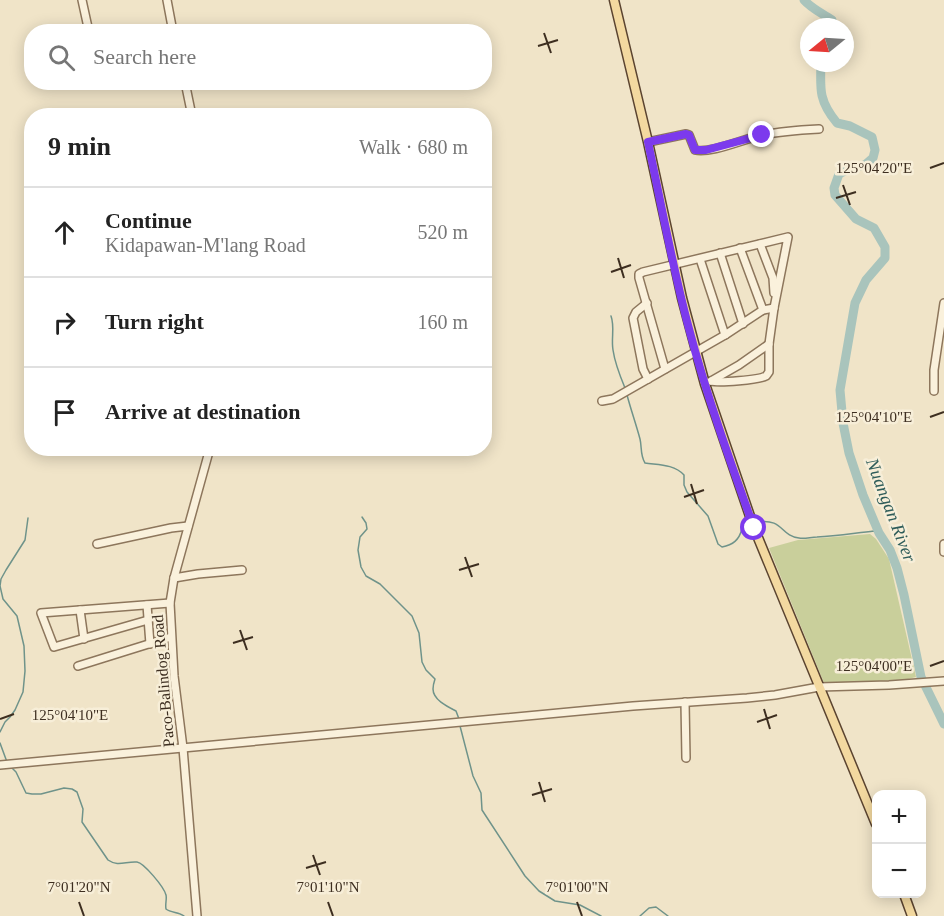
<!DOCTYPE html>
<meta charset="utf-8">
<style>
body{margin:0;font-family:"Times New Roman",serif;background:#f2f2f2;color:#222}
.controls{position:absolute;right:18px;bottom:18px;display:grid;overflow:hidden;border-radius:12px;box-shadow:0 3px 15px #0003}
.controls button{width:54px;height:54px;display:grid;place-items:center;padding:0;border:0;border-bottom:2px solid #e0e0e0;background:#fff;color:#222;font:30px sans-serif}
.compass{position:absolute;left:800px;top:18px;width:54px;height:54px;border-radius:50%;background:#fff;box-shadow:0 3px 15px #0003;rotate:252deg}
.stop{position:absolute;width:18px;height:18px;margin:-14px;border:4px solid #7c3aed;border-radius:50%;background:#fff}
.stop.end{background:#7c3aed;border-color:#fff;box-shadow:0 2px 6px #0008}
.list{margin:0;padding:0;list-style:none}
h2{display:flex;justify-content:space-between;align-items:center;height:78px;margin:0;padding:0 24px;font-size:26px}
h2 small{font-size:20px;font-weight:400;color:#767676}
.list li{display:grid;grid-template-columns:39px 1fr auto;gap:18px;align-items:center;box-sizing:border-box;height:90px;padding:0 24px;border-top:2px solid #e0e0e0}
.list b{display:block;font-size:22px;white-space:nowrap}
.list p{margin:0;font-size:20px;white-space:nowrap;color:#767676}
.list em{font-size:20px;font-style:normal;color:#767676}
.icon{flex:none;width:33px;height:33px;fill:none;stroke:currentColor;stroke-width:2;stroke-linecap:round;stroke-linejoin:round}
.map{position:relative;flex:none;width:944px;height:916px;overflow:hidden}
.search{position:absolute;background:#fff;box-shadow:0 3px 15px #0003;left:24px;top:24px;width:468px;height:66px;display:flex;align-items:center;gap:15px;box-sizing:border-box;padding:0 21px;border-radius:24px;color:#767676;font-size:22px}
.panel{position:absolute;background:#fff;box-shadow:0 3px 15px #0003;left:24px;top:108px;width:468px;height:348px;border-radius:24px}
.map>svg:first-child{display:block}
.grass{fill:#c9cf9b}
.lines{fill:none;stroke-linecap:round;stroke-linejoin:round}
.stream{stroke:#6f938a;stroke-width:1.5}
.river{stroke:#a9c4bc;stroke-width:9}
.minor-casing{stroke:#8d765c;stroke-width:10}
.major-casing{stroke:#5b4430;stroke-width:11}
.minor{stroke:#faf1dc;stroke-width:7}
.major{stroke:#f3d9a0;stroke-width:8}
.route{stroke:#7c3aed;stroke-width:8}
.ticks{fill:none;stroke:#3d2e20;stroke-width:2}
.labels{text-anchor:middle;dominant-baseline:central;stroke-width:5;stroke-linejoin:round;paint-order:stroke}
.street-label{font-size:16px;fill:#3d2e20;stroke:#f7eed8}
.water-label{font-size:18px;font-style:italic;fill:#2f5d5a;stroke:#f7eed8}
.ticks-label{font-size:15px;text-anchor:middle;fill:#3d2e20;stroke:#f7eed8;stroke-width:5;stroke-linejoin:round;paint-order:stroke}
</style>
<div class="map">
<svg width="944" height="916" viewBox="0 0 944 916">
<rect width="100%" height="100%" fill="#f0e4c8"/>
<polygon class="grass" points="870,534 876,539 889,559 916,677 904,680 824,683 769,548 798,540"/>
<g class="lines">
<g class="stream">
<path d="M611,316C615,327 611,338 613,350C615,364 620,376 625,388"/>
<path d="M627,395C631,410 636,424 640,439C642,447 640,455 645,463C658,465 674,464 684,475V485L687,492L708,516L718,544L722,547C733,545 739,540 742,529L747,526"/>
<path d="M362,517L366,523L367,529L360,537L358,550L361,567L366,576L380,584L412,616L419,633L422,662L426,670L435,679C434,682 433,686 433,689C433,700 448,707 456,711L459,719"/>
<path d="M757,522C784,518 780,536 799,538C805,539 811,537 817,537C836,536 855,533 874,531L879,533"/>
<polyline points="460,726 473,776 481,793 482,810 525,876 539,891 555,901 580,905 601,916"/>
<polyline points="0,732 5,722 10,717 15,710 23,692 25,671 24,646 17,616 3,599 0,586 1,579 6,570 25,540 28,518"/>
<polyline points="0,743 7,762"/>
<path d="M12,768L16,772L26,793L32,794H41L64,788L72,789L77,792L83,809L82,822L108,860C118,867 126,861 137,862C144,863 164,887 166,895C167,899 165,904 166,909C171,913 179,912 184,916"/>
<polyline points="640,916 649,908 656,907 668,916"/>
</g>
<g class="river">
<path d="M804,0C812,9 822,13 832,20V27"/>
<path d="M821,63C820,90 819,101 837,123L850,126L872,137L875,150L873,158L865,165L853,167L839,174L834,188L835,195L856,219L874,228L885,247V258L866,280L855,303L840,390L843,423L849,453L863,495L879,533L890,550L897,568L904,595L921,677L944,724"/>
</g>
<defs>
<g id="minor">
<polyline points="82,0 89,32"/>
<polyline points="167,0 173,32"/>
<polyline points="185,82 192,116"/>
<path d="M648,142L686,134L689,135L695,150C711,154 746,138 763,135C782,131 800,130 819,129"/>
<polyline points="760,244 773,278 774,293"/>
<polyline points="740,248 763,310"/>
<polyline points="720,253 743,324"/>
<polyline points="700,259 725,335"/>
<polyline points="647,303 636,312 633,318 643,369 648,379"/>
<path d="M665,369L639,278V274L643,272L788,237L774,308L769,344V372C768,373 767,375 766,376C759,380 719,383 711,381"/>
<polyline points="711,381 739,365 769,344"/>
<polyline points="934,391 934,370 944,303"/>
<polyline points="602,401 613,399 725,335 763,310 774,308"/>
<polyline points="97,544 171,528 188,526"/>
<polyline points="944,544 944,552"/>
<polyline points="174,578 198,574 242,570"/>
<polyline points="147,605 150,644"/>
<polyline points="80,610 84,639"/>
<polyline points="148,620 54,647 41,613 170,603"/>
<polyline points="78,666 171,637"/>
<polyline points="685,702 686,758"/>
<polyline points="0,765 633,706 747,698 775,695 819,687 889,685 944,681"/>
<polyline points="197,916 183,748 174,676 170,603 174,578 210,448"/>
</g>
<g id="major">
<polyline points="614,0 648,142 682,298 705,384 754,528 876,824"/>
<polyline points="904,894 912,916"/>
</g>
</defs>
<use href="#minor" class="minor-casing"/>
<use href="#major" class="major-casing"/>
<use href="#minor" class="minor"/>
<use href="#major" class="major"/>
</g>
<g class="lines">
<path class="route" d="M754,528C730,461 706,394 688,325C672,265 661,203 648,142L686,134L689,135L695,150H706L762,135"/>
</g>
<path class="ticks" d="M544,33L551,53M538,46L558,40M930,168L944,163M843,185L850,205M836,198L856,192M618,258L624,278M611,272L631,265M930,417L944,412M691,484L697,504M684,497L704,490M465,557L472,577M459,570L479,564M240,630L247,650M233,643L253,637M930,666L944,661M764,709L770,729M0,719L14,714M757,722L777,715M539,782L545,802M532,795L552,789M313,855L320,875M306,868L326,862M79,902L84,916M328,902L333,916M577,902L582,916"/>
<g class="labels">
<g class="street-label">
<text transform="translate(163 681) rotate(-95)">Paco-Balindog Road</text>
</g>
<g class="water-label">
<text transform="translate(891 510) rotate(69)">Nuangan River</text>
</g>
</g>
<g class="ticks-label">
<text x="874" y="173">125°04'20"E</text>
<text x="874" y="422">125°04'10"E</text>
<text x="874" y="671">125°04'00"E</text>
<text x="70" y="720">125°04'10"E</text>
<text x="79" y="892">7°01'20"N</text>
<text x="328" y="892">7°01'10"N</text>
<text x="577" y="892">7°01'00"N</text>
</g>
</svg>
<div class="controls">
<button>+</button>
<button>−</button>
</div>
<svg class="compass" viewBox="-18 -18 36 36"><path d="M0-13l5 13h-10z" fill="#e53935"/><path d="M0 13l5-13h-10z" fill="#767676"/></svg>
<div class="stop" style="left:754px;top:528px"></div>
<div class="stop end" style="left:762px;top:135px"></div>
<div class="search"><svg class="icon" aria-label="search" viewBox="0 0 24 24"><circle cx="10" cy="10" r="6"/><path d="M15 15l6 6"/></svg>Search here</div>
<section class="panel">
<h2>9 min<small>Walk · 680 m</small></h2>
<ul class="list">
<li><svg class="icon" aria-label="ahead" viewBox="0 0 24 24"><path d="M12 20V5M6 11l6-6 6 6"/></svg><div><b>Continue</b><p>Kidapawan-M'lang Road</p></div><em>520 m</em></li>
<li><svg class="icon" aria-label="right" viewBox="0 0 24 24"><path d="M7 20v-9h11M14 6l5 5-5 5"/></svg><div><b>Turn right</b></div><em>160 m</em></li>
<li><svg class="icon" aria-label="arrive" viewBox="0 0 24 24"><path d="M6 21V4h12l-3 4 3 4H6"/></svg><div><b>Arrive at destination</b></div></li>
</ul>
</section>
</div>
